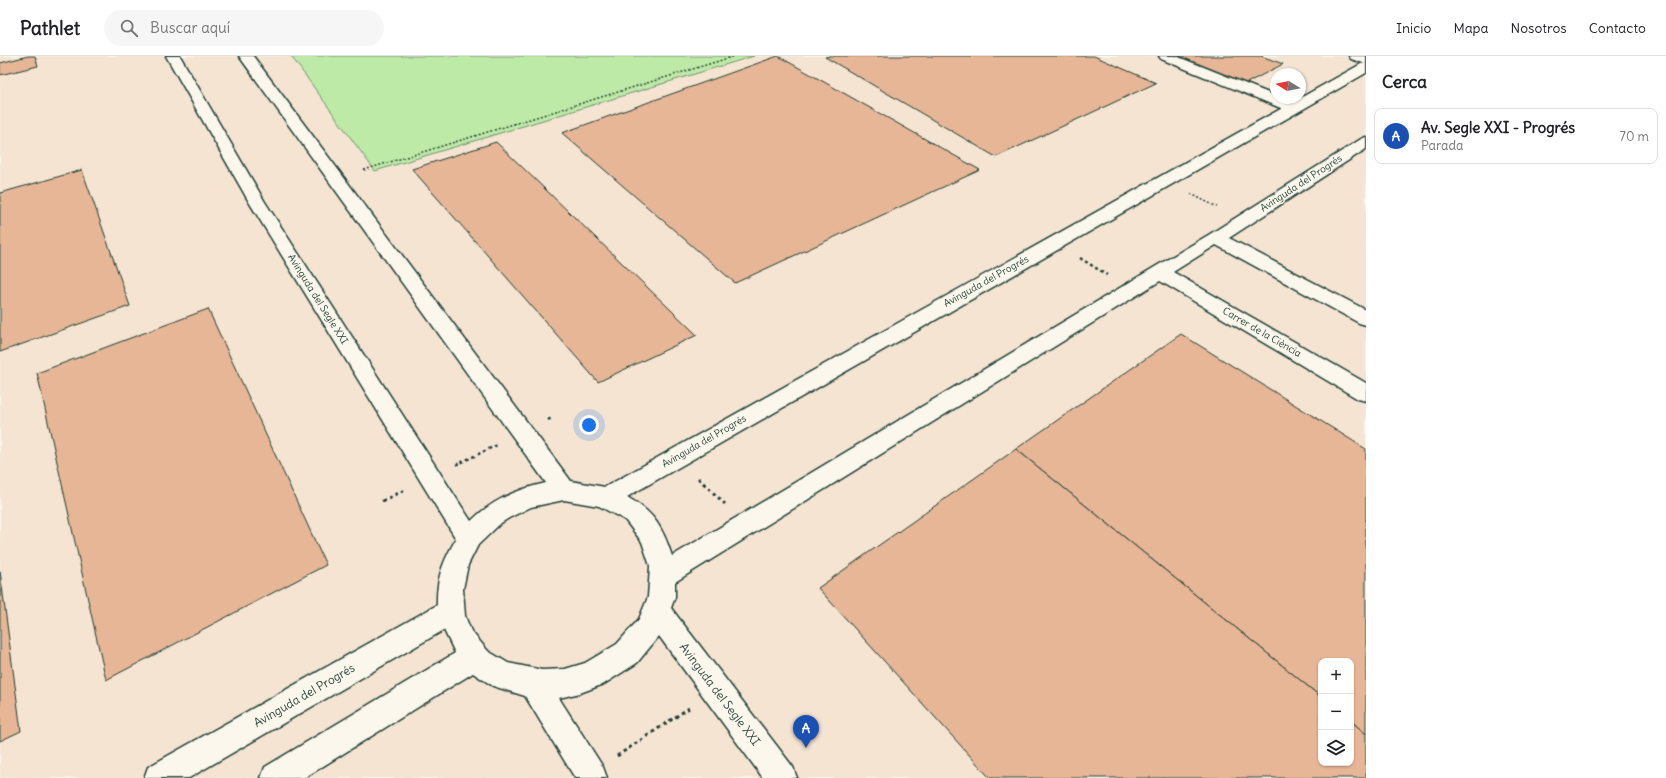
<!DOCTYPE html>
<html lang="es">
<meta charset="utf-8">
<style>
body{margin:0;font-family:Delius,sans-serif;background:#f6f6f6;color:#202124}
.controls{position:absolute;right:12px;bottom:12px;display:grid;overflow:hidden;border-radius:8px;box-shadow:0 1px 3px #0004}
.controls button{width:36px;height:36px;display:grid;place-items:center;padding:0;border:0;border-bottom:1px solid #e0e0e0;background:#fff;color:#202124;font:20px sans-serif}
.compass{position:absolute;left:1270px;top:12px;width:36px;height:36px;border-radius:50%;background:#fff;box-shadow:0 1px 3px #0004;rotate:280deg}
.you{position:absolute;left:589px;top:369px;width:14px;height:14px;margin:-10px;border:3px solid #fff;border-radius:50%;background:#1a73e8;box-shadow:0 0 0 6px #1a73e833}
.badge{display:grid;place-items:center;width:26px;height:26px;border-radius:50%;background:#7c3aed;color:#fff;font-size:13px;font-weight:700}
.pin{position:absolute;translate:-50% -33px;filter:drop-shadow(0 1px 2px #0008)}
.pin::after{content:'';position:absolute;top:21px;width:14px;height:12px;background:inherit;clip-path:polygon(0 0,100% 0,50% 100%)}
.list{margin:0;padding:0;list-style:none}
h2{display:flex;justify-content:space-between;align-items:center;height:52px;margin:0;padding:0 16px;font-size:17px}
h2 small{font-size:13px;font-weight:400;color:#757577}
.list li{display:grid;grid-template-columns:26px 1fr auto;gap:12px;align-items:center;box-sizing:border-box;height:56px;margin:0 8px 8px;padding:0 8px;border:1px solid #e0e0e0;border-radius:8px}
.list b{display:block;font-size:15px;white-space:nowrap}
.list p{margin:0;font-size:13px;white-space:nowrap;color:#757577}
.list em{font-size:13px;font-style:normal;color:#757577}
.icon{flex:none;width:22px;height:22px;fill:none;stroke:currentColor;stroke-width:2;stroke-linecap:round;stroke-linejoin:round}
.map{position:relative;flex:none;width:1366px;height:722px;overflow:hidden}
header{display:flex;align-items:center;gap:24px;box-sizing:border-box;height:56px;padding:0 20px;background:#fff;border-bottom:1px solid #e0e0e0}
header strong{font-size:19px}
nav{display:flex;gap:22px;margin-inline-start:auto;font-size:14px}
.search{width:280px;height:36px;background:#f6f6f6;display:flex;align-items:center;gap:10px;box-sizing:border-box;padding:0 14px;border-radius:22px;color:#757577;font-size:15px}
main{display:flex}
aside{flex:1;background:#fff}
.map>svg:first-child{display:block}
.built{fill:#f5e4d2;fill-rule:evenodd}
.green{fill:#beeaa7;stroke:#6e946e}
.building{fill:#e6b696;stroke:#1f3d34}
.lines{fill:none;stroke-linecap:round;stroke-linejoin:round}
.service-casing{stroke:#1f3d34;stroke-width:3}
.minor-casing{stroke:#1f3d34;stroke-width:3}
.path-far2{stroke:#1f3d34;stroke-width:1.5;stroke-dasharray:2 2;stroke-linecap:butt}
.path-far1{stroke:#1f3d34;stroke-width:2.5;stroke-dasharray:3 3;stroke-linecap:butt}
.path{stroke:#1f3d34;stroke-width:3;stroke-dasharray:3.5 3.5;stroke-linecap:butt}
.service{fill:#fbf7ec;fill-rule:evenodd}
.minor{fill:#fbf7ec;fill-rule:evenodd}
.labels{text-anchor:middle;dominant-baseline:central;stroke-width:3;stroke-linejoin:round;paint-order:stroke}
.street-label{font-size:10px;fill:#1f3d34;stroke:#fbf7ec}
.near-street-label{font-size:12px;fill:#1f3d34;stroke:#fbf7ec}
</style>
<header>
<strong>Pathlet</strong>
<div class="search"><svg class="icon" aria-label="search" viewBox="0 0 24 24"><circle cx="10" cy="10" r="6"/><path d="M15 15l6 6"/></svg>Buscar aquí</div>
<nav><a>Inicio</a><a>Mapa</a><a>Nosotros</a><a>Contacto</a></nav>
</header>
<main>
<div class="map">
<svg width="1366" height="722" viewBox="0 0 1366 722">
<rect width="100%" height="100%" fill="#fbf7ec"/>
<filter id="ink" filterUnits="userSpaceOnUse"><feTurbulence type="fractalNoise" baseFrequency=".025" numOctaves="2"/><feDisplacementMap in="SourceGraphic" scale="8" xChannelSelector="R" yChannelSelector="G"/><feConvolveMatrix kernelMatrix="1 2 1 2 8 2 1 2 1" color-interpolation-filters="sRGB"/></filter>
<g filter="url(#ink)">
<path class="built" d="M0,0H291L375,115L754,0H1366V722H0ZM1276,18H1300V42H1276ZM1321,605H1351V707H1321Z"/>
<polygon class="green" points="291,0 754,0 375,115"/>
<g class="building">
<polygon points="28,0 35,0 38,10 0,19 0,7"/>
<polygon points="778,0 980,114 735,227 562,77"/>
<polygon points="830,0 1094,0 1156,27 996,101 825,1"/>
<polygon points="1171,0 1261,0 1283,8 1243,29"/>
<polygon points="496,86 697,279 598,326 412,113"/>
<polygon points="82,114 130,250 0,296 0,137"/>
<polygon points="208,253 326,509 106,624 37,317"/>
<polygon points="1181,278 1366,393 1366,678 1351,665 1351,605 1321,605 1321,641 1016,393"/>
<polygon points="1016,393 1321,641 1321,707 1351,707 1351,665 1366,678 1366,722 990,722 818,532"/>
<polygon points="0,515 21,675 0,685"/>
</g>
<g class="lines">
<defs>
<g id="service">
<polygon points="1159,0 1176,0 1276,40 1276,42 1298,49 1300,52 1298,55 1288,55 1161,3"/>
<polygon points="1349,0 1366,0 1366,8 1351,3"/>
</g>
<path id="minor" d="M166,0H180L265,146L471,465C492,444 517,433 546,427L239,0H253L571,425L605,431L1361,8L1366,7V17L627,441C654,456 663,472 672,500L1210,178L1361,83L1366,81V93L1229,182L1366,254V269L1359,267L1216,189L1173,216L1366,327V345L1358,343L1160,225L675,526V541L671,552L793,711L797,722H763L659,580L637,607L604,628L580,637L559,642L603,711L607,722H575L525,640L493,630L473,617L304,722H261L265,711L455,597L444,574L189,722H144L148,711L437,549C436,523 443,505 456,483L249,146ZM564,444L599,450L625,464L642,486L650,510L648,541L639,563L617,588L585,607L565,613L542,614L508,607L488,595L471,575L465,560L463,533L468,509L478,489L501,467L509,462L531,451Z"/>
</defs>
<use href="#service" class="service-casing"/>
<use href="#minor" class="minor-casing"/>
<g class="path-far2">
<polyline points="364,114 735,0"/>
<polyline points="1191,138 1217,151"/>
</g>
<g class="path-far1">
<polyline points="1080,202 1107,219"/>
<polyline points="548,364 553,361"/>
<polyline points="456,409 497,389"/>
</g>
<g class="path">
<polyline points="698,422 725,448"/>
<polyline points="382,445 405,434"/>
<polyline points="617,700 689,652"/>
</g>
<use href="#service" class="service"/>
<use href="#minor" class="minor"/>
</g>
</g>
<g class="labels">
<g class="street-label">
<text transform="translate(1301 127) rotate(-33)">Avinguda del Progrés</text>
<text transform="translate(986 225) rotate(-29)">Avinguda del Progrés</text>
<text transform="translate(318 243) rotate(58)">Avinguda del Segle XXI</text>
<text transform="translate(1262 276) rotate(30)">Carrer de la Ciència</text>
<text transform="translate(704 385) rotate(-30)">Avinguda del Progrés</text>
</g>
<g class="near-street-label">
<text transform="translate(720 638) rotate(53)">Avinguda del Segle XXI</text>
<text transform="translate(304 639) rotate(-30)">Avinguda del Progrés</text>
</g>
</g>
</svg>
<div class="controls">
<button>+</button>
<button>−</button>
<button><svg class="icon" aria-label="layers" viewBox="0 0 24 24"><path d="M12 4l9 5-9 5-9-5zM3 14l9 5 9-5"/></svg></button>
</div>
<svg class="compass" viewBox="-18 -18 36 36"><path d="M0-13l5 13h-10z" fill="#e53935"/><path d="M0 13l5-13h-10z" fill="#757577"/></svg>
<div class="you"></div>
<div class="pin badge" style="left:806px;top:692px;background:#1a4fb4">A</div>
</div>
<aside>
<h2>Cerca<small></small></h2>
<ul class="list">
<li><span class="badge" style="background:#1a4fb4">A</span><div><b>Av. Segle XXI - Progrés</b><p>Parada</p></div><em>70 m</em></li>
</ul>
</aside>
</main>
